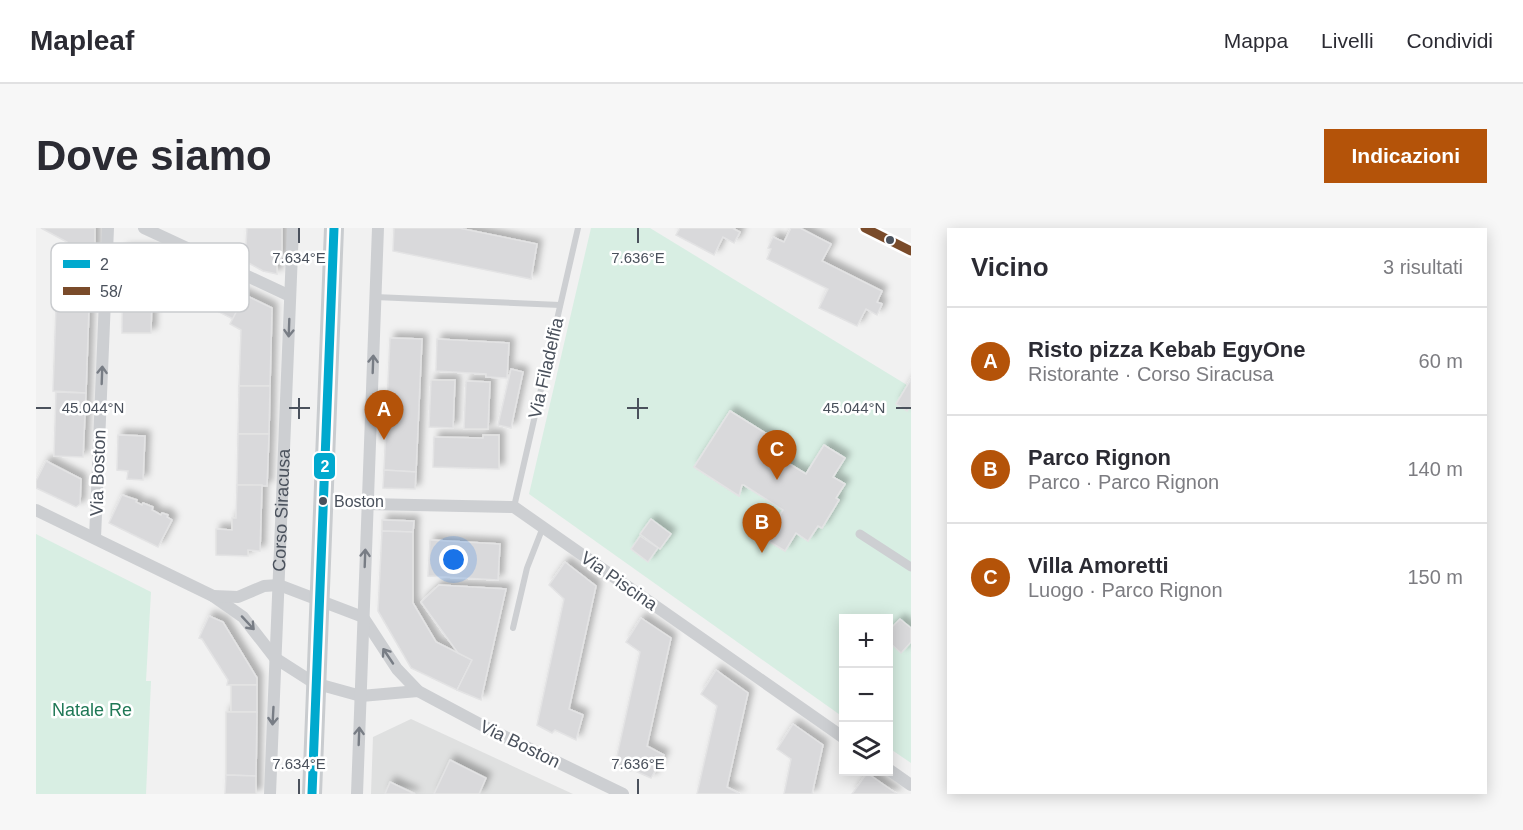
<!DOCTYPE html>
<html lang="it">
<meta charset="utf-8">
<style>
body{margin:0;font-family:Arial,sans-serif;background:#f7f7f7;color:#2b2b33}
.controls{position:absolute;right:18px;bottom:18px;display:grid;overflow:hidden;border-radius:0px;box-shadow:0 3px 15px #0003}
.controls button{width:54px;height:54px;display:grid;place-items:center;padding:0;border:0;border-bottom:2px solid #e1e1e2;background:#fff;color:#2b2b33;font:30px sans-serif}
.you{position:absolute;left:418px;top:332px;width:21px;height:21px;margin:-15px;border:4px solid #fff;border-radius:50%;background:#1a73e8;box-shadow:0 0 0 9px #1a73e833}
.badge{display:grid;place-items:center;width:39px;height:39px;border-radius:50%;background:#b45309;color:#fff;font-size:20px;font-weight:700}
.pin{position:absolute;translate:-50% -50px;filter:drop-shadow(0 2px 3px #0008)}
.pin::after{content:'';position:absolute;top:32px;width:21px;height:18px;background:inherit;clip-path:polygon(0 0,100% 0,50% 100%)}
.list{margin:0;padding:0;list-style:none}
h2{display:flex;justify-content:space-between;align-items:center;height:78px;margin:0;padding:0 24px;font-size:26px}
h2 small{font-size:20px;font-weight:400;color:#7c7c81}
.list li{display:grid;grid-template-columns:39px 1fr auto;gap:18px;align-items:center;box-sizing:border-box;height:108px;padding:0 24px;border-top:2px solid #e1e1e2}
.list b{display:block;font-size:22px;white-space:nowrap}
.list p{margin:0;font-size:20px;white-space:nowrap;color:#7c7c81}
.list em{font-size:20px;font-style:normal;color:#7c7c81}
.icon{flex:none;width:33px;height:33px;fill:none;stroke:currentColor;stroke-width:2;stroke-linecap:round;stroke-linejoin:round}
.map{position:relative;flex:none;width:875px;height:566px;overflow:hidden;border-radius:0px}
header{display:flex;align-items:center;gap:36px;box-sizing:border-box;height:84px;padding:0 30px;background:#fff;border-bottom:2px solid #e1e1e2}
header strong{font-size:28px}
nav{display:flex;gap:33px;margin-inline-start:auto;font-size:21px}
.intro{display:flex;align-items:center;justify-content:space-between;box-sizing:border-box;height:144px;padding:0 36px}
h1{margin:0;font-size:42px}
.button{padding:15px 27px;border-radius:0px;background:#b45309;color:#fff;font-size:21px;font-weight:700}
main{display:flex;gap:36px;padding:0 36px}
aside{flex:1;background:#fff;border-radius:0px;box-shadow:0 3px 15px #0003}
.map>svg:first-child{display:block}
.education{fill:#dfe0e0}
.green{fill:#d8eee3}
.building{fill:#d9d9db;stroke:#e3e3e4;stroke-width:1.5;filter:url(#shadow)}
.lines{fill:none;stroke-linecap:round;stroke-linejoin:round}
.service{stroke:#cdcfd2;stroke-width:6}
.pedestrian{stroke:#cdcfd2;stroke-width:9}
.minor{stroke:#cdcfd2;stroke-width:12}
.primary{stroke:#c9cccf;stroke-width:20}
.bus-1-casing{stroke:#fff;stroke-width:14}
.bus-2-casing{stroke:#fff;stroke-width:14}
.bus-1{stroke:#00a9ce;stroke-width:9}
.bus-2{stroke:#7a4b2a;stroke-width:9}
.oneway{stroke:#787d85}
.ticks{fill:none;stroke:#4a515c;stroke-width:2}
.bus-dot{fill:#4a515c;stroke:#fff;stroke-width:2}
.labels{text-anchor:middle;dominant-baseline:central;stroke-width:5;stroke-linejoin:round;paint-order:stroke}
.bus-label{font-size:16px;fill:#4a515c;stroke:#fff;text-anchor:start}
.street-label{font-size:18px;fill:#4a515c;stroke:#fff}
.park-label{font-size:18px;fill:#1f7856;stroke:#fff}
.key{fill:#fff;stroke:#c9cbce;stroke-width:1.5}
.key-label{font-size:16px;fill:#4a515c}
.ticks-label{font-size:15px;text-anchor:middle;fill:#4a515c;stroke:#fff;stroke-width:5;stroke-linejoin:round;paint-order:stroke}
.line-badge{stroke:#fff;stroke-width:2}
.badge-label{font-size:16px;text-anchor:middle;font-weight:bold;fill:#fff}
</style>
<header>
<strong>Mapleaf</strong>
<nav><a>Mappa</a><a>Livelli</a><a>Condividi</a></nav>
</header>
<div class="intro"><h1>Dove siamo</h1><a class="button">Indicazioni</a></div>
<main>
<div class="map">
<svg width="875" height="566" viewBox="0 0 875 566">
<defs>
<filter id="shadow"><feDropShadow dx="5" dy="-5" stdDeviation="3" flood-color="#0004"/></filter>
</defs>
<rect width="100%" height="100%" fill="#f1f1f1"/>
<polygon class="education" points="375,491 537,566 335,566 337,509"/>
<g class="green">
<polygon points="555,0 614,0 871,157 875,151 875,535 853,520 852,391 808,391 807,489 493,266"/>
<polygon points="0,306 115,364 110,453 115,453 110,566 0,566"/>
</g>
<g class="building">
<polygon points="5,0 59,0 59,24 31,23 31,14"/>
<polygon points="211,0 246,0 246,28 241,36 241,46 227,43 209,33"/>
<polygon points="358,0 423,0 501,16 495,51 357,23"/>
<polygon points="644,0 699,0 698,1 704,4 698,15 687,9 678,27 640,7"/>
<polygon points="755,0 764,0 795,16 786,33 846,63 841,74 846,76 841,87 830,81 821,98 783,80 792,61 731,31 735,21 732,20 737,9 748,14"/>
<polygon points="87,22 117,22 115,105 86,105"/>
<polygon points="184,54 209,67 197,91 171,78"/>
<polygon points="209,67 236,80 234,158 203,158 205,102 194,96"/>
<polygon points="20,78 53,79 50,165 17,163"/>
<polygon points="354,110 386,111 380,244 348,242"/>
<polygon points="401,111 473,115 471,150 450,149 450,146 400,143"/>
<polygon points="475,141 487,144 475,200 462,197"/>
<polygon points="875,151 875,178 871,183 860,176"/>
<polygon points="395,152 419,152 417,200 393,199"/>
<polygon points="430,153 454,154 452,201 428,201"/>
<polygon points="203,158 234,158 233,206 202,206"/>
<polygon points="20,164 50,165 47,229 18,228"/>
<polygon points="694,183 739,211 729,219 732,223 770,246 788,217 809,230 797,249 809,256 800,270 803,272 786,300 782,298 772,313 760,305 749,323 729,311 747,282 708,257 706,257 703,268 658,239"/>
<polygon points="694,183 739,211 729,219 732,223 770,246 788,217 809,230 797,249 809,256 800,270 803,272 786,300 782,298 772,313 760,305 749,323 729,311 747,282 708,257 706,257 703,268 658,239"/>
<polygon points="202,206 233,206 231,258 201,257"/>
<polygon points="82,207 109,208 107,252 91,251 92,243 81,242"/>
<polygon points="447,207 463,207 463,241 397,239 398,209 447,210"/>
<polygon points="10,233 45,251 44,276 40,279 0,260 0,253"/>
<polygon points="348,242 380,244 379,261 347,260"/>
<polygon points="201,257 226,257 224,323 212,322 212,328 180,327 180,301 196,302 196,290 200,290"/>
<polygon points="86,267 101,272 100,274 106,277 107,275 117,279 116,282 125,287 126,285 132,287 131,289 136,292 122,319 73,295"/>
<polygon points="615,291 635,306 624,321 604,306"/>
<polygon points="346,292 378,293 377,304 346,303"/>
<polygon points="346,303 377,304 377,375 400,414 436,432 421,462 375,440 342,383"/>
<polygon points="604,308 622,320 612,334 595,321"/>
<polygon points="394,312 464,316 462,352 392,348"/>
<polygon points="529,334 560,358 533,481 547,487 540,512 519,502 516,505 501,497 528,371 513,357"/>
<polygon points="403,357 470,361 445,472 421,462 436,432 422,425 385,374"/>
<polygon points="173,388 187,394 221,450 221,457 191,457 192,452 166,411 163,410"/>
<polygon points="605,390 635,410 611,518 628,527 615,550 597,542 594,543 579,537 604,424 590,414"/>
<polygon points="864,391 875,400 875,414 865,425 852,413 852,403"/>
<polygon points="680,442 712,465 691,559 704,566 661,566 681,478 665,466"/>
<rect x="195" y="457" width="26" height="27"/>
<polygon points="190,484 221,484 220,548 190,547"/>
<polygon points="757,496 787,517 776,566 748,566 755,531 741,521"/>
<polygon points="414,532 450,550 443,566 398,566"/>
<polygon points="831,545 861,566 816,566"/>
<polygon points="190,547 220,548 220,566 189,566"/>
<polygon points="354,554 379,566 349,566"/>
</g>
<g class="lines">
<g class="service">
<polyline points="339,69 524,77"/>
<polyline points="478,279 542,0"/>
<polyline points="477,400 491,340 507,299"/>
</g>
<polyline class="pedestrian" points="824,306 875,339"/>
<g class="minor">
<polyline points="108,0 254,68"/>
<polyline points="829,0 875,23"/>
<polyline points="331,276 478,279 808,510"/>
<polyline points="0,282 177,368 207,389 239,430 278,455 325,468 382,463"/>
<polyline points="59,310 72,0"/>
<polyline points="177,368 202,369 228,358 243,357 327,389 361,441 382,463 455,502 587,566"/>
<polyline points="852,541 875,557"/>
<path id="s1" d="M234,566L257,0"/>
<polyline points="321,566 342,0"/>
</g>
<polyline class="primary" points="276,566 298,0"/>
<defs>
<polyline id="bus-1" points="276,566 298,0"/>
<polyline id="bus-2" points="829,0 875,23"/>
</defs>
<use href="#bus-1" class="bus-1-casing"/>
<use href="#bus-2" class="bus-2-casing"/>
<use href="#bus-1" class="bus-1"/>
<use href="#bus-2" class="bus-2"/>
</g>
<defs><path id="oneway-shaft" d="M-6 0H5M1.5-3L5.5 0L1.5 3" fill="none" stroke-width="1.6" stroke-linecap="round" stroke-linejoin="round" transform="scale(1.5)"/></defs>
<g class="oneway">
<use href="#oneway-shaft" transform="translate(253 100) rotate(92)"/>
<use href="#oneway-shaft" transform="translate(337 136) rotate(-88)"/>
<use href="#oneway-shaft" transform="translate(66 147) rotate(-88)"/>
<use href="#oneway-shaft" transform="translate(329 330) rotate(-88)"/>
<use href="#oneway-shaft" transform="translate(212 395) rotate(47)"/>
<use href="#oneway-shaft" transform="translate(352 428) rotate(-124)"/>
<use href="#oneway-shaft" transform="translate(237 488) rotate(93)"/>
<use href="#oneway-shaft" transform="translate(323 508) rotate(-88)"/>
</g>
<path class="ticks" d="M263,0V15M602,0V15M263,170V191M602,170V191M0,180H15M253,180H274M591,180H612M860,180H875M263,551V566M602,551V566"/>
<g class="bus-dot">
<circle cx="854" cy="12" r="5"/>
<circle cx="287" cy="273" r="5"/>
</g>
<g class="labels">
<g class="bus-label">
<text x="298" y="273">Boston</text>
</g>
<g class="street-label">
<text transform="translate(510 140) rotate(-77)">Via Filadelfia</text>
<text transform="translate(62 245) rotate(-88)">Via Boston</text>
<text stroke="none"><textPath href="#s1" startOffset="284">Corso Siracusa</textPath></text>
<text transform="translate(583 353) rotate(35)">Via Piscina</text>
<text transform="translate(484 516) rotate(26)">Via Boston</text>
</g>
<g class="park-label">
<text x="56" y="482">Natale Re</text>
</g>
</g>
<rect x="15" y="15" width="198" height="69" rx="9" class="key"/>
<rect x="27" y="32" width="27" height="8" fill="#00a9ce"/>
<rect x="27" y="59" width="27" height="8" fill="#7a4b2a"/>
<g class="key-label">
<text x="64" y="42">2</text>
<text x="64" y="69">58/</text>
</g>
<g class="ticks-label">
<text x="263" y="35">7.634°E</text>
<text x="602" y="35">7.636°E</text>
<text x="57" y="185">45.044°N</text>
<text x="818" y="185">45.044°N</text>
<text x="263" y="541">7.634°E</text>
<text x="602" y="541">7.636°E</text>
</g>
<rect class="line-badge" x="277" y="224" width="23" height="28" rx="6" fill="#00a9ce"/>
<g class="badge-label">
<text x="289" y="244">2</text>
</g>
</svg>
<div class="controls">
<button>+</button>
<button>−</button>
<button><svg class="icon" aria-label="layers" viewBox="0 0 24 24"><path d="M12 4l9 5-9 5-9-5zM3 14l9 5 9-5"/></svg></button>
</div>
<div class="you"></div>
<div class="pin badge" style="left:348px;top:212px">A</div>
<div class="pin badge" style="left:726px;top:325px">B</div>
<div class="pin badge" style="left:741px;top:252px">C</div>
</div>
<aside>
<h2>Vicino<small>3 risultati</small></h2>
<ul class="list">
<li><span class="badge">A</span><div><b>Risto pizza Kebab EgyOne</b><p>Ristorante · Corso Siracusa</p></div><em>60 m</em></li>
<li><span class="badge">B</span><div><b>Parco Rignon</b><p>Parco · Parco Rignon</p></div><em>140 m</em></li>
<li><span class="badge">C</span><div><b>Villa Amoretti</b><p>Luogo · Parco Rignon</p></div><em>150 m</em></li>
</ul>
</aside>
</main>
